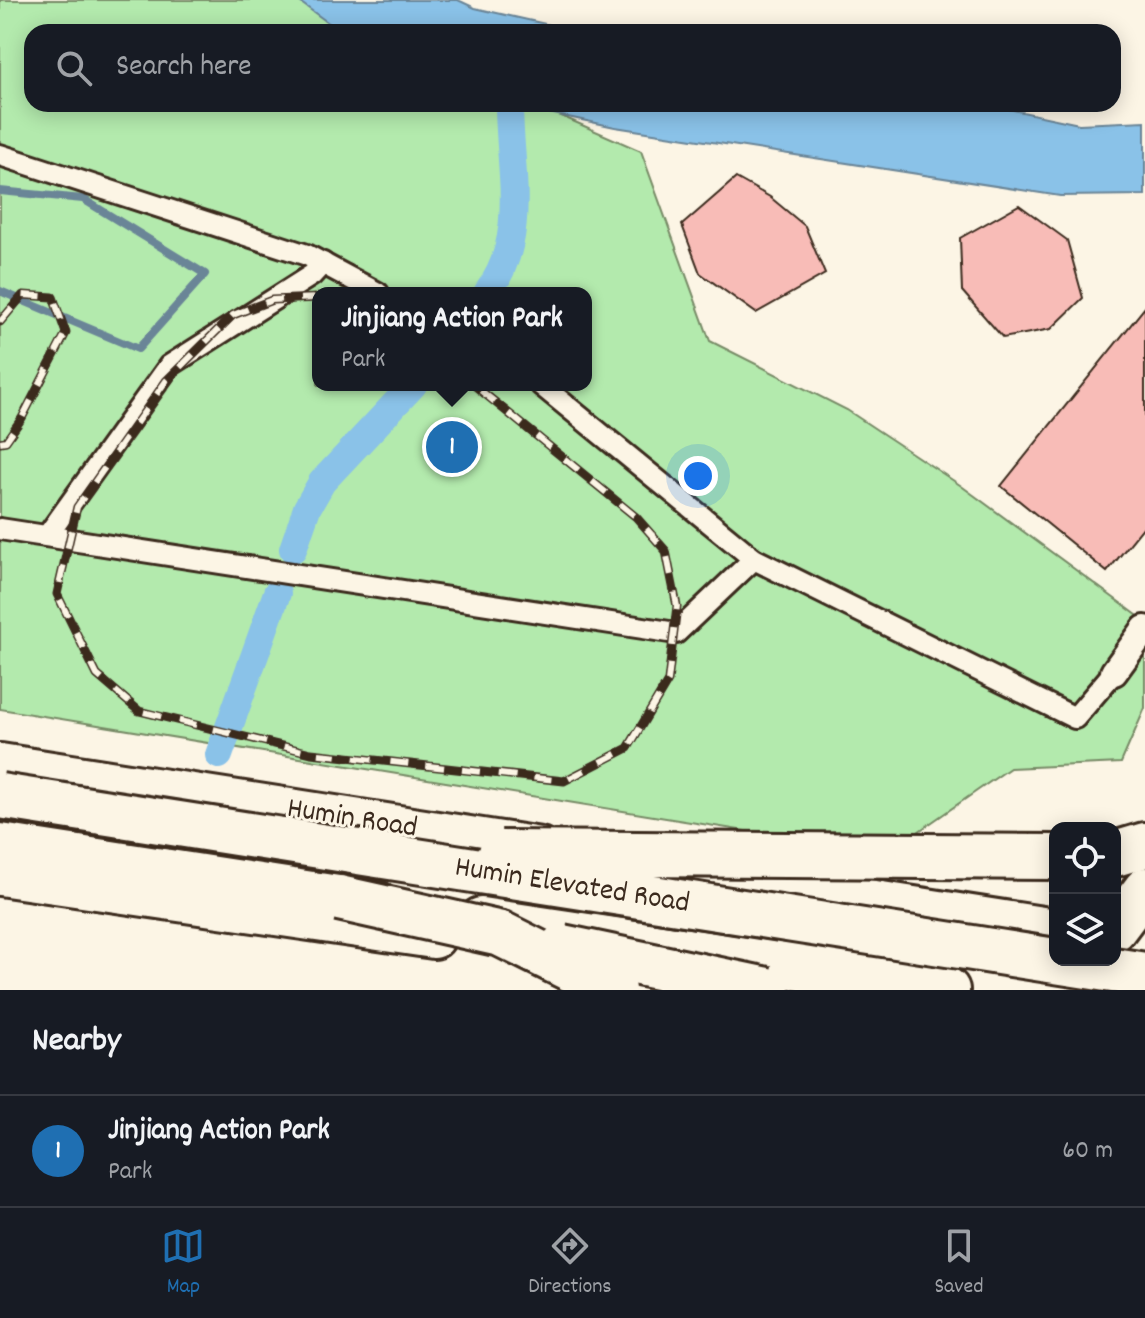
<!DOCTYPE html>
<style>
body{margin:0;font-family:Dekko,sans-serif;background:#242831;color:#f1f3f6}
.controls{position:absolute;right:24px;bottom:24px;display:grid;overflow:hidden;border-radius:16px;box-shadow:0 4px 20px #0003}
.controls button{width:72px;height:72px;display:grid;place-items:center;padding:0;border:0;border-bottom:2px solid #363941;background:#171b24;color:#f1f3f6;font:40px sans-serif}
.you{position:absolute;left:698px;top:476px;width:28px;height:28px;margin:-20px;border:6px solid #fff;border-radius:50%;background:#1a73e8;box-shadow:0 0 0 12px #1a73e833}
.badge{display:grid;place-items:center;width:52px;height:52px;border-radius:50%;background:#1f6fb2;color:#fff;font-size:26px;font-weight:700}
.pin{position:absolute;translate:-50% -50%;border:4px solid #fff;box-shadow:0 2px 8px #0006}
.popup{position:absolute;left:312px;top:287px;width:280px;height:104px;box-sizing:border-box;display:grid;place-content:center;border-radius:16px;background:#171b24;filter:drop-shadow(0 2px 6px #0005);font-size:26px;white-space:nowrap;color:#9ea1a6}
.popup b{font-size:30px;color:#f1f3f6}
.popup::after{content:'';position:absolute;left:50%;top:100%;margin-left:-16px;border:16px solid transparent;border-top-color:#171b24}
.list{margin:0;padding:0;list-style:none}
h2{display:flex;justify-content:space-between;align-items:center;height:104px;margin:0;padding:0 32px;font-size:34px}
h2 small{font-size:26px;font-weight:400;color:#9ea1a6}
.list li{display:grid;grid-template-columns:52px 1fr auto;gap:24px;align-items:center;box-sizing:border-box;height:112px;padding:0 32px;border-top:2px solid #363941}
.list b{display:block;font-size:30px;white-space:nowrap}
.list p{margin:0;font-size:26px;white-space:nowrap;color:#9ea1a6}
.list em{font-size:26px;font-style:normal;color:#9ea1a6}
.icon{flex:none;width:44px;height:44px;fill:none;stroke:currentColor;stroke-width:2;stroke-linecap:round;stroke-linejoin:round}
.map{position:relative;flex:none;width:1145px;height:990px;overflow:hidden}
.search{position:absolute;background:#171b24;box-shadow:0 4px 20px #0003;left:24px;right:24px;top:24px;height:88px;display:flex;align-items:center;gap:20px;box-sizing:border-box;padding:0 28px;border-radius:24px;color:#9ea1a6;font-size:30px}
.sheet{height:216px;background:#171b24}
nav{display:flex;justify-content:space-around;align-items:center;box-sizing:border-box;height:112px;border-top:2px solid #363941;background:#171b24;font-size:22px;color:#9ea1a6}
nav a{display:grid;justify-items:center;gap:4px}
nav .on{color:#1f6fb2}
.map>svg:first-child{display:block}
.green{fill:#b3eaad;stroke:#778a66;stroke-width:2;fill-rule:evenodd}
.water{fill:#8ac2e8;stroke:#6a8597;stroke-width:2}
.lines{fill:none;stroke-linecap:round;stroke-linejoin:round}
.stream{stroke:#6a8597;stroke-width:8}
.canal{stroke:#8ac2e8;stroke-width:28}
.building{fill:#f8bcb7;stroke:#3b2a1e;stroke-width:2}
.pedestrian-casing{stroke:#3b2a1e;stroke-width:26}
.minor-casing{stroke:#3b2a1e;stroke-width:32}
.primary-casing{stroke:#3b2a1e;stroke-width:48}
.trunk-casing{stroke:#3b2a1e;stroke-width:50}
.pedestrian{stroke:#fcf5e5;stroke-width:20}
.minor{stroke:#fcf5e5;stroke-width:26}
.primary{stroke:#fcf5e5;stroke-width:42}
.trunk{stroke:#fcf5e5;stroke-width:44}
.rail-casing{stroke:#3b2a1e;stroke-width:9}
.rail{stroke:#fcf5e5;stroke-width:6;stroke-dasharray:18;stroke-linecap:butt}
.trunk-bridge-casing{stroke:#3b2a1e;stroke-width:50;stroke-linecap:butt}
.trunk-bridge{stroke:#fcf5e5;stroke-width:44}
.labels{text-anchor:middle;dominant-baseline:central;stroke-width:6;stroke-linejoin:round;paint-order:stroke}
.street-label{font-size:30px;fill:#3b2a1e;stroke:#fcf5e5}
</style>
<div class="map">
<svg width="1145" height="990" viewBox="0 0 1145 990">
<rect width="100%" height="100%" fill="#fcf5e5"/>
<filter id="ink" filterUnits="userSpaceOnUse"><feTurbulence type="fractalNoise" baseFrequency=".0125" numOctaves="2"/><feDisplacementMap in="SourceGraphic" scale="16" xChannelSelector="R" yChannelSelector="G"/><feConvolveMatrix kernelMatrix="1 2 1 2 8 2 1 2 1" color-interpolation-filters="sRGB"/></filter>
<g filter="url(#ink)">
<path class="green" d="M0,0H299L371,32H32V104H534L641,151L710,341L847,410L960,485L1145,621V708L1121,763L1010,768L886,854L0,709ZM318,293H586V385H318Z"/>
<g class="water">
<polygon points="297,0 458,0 475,8 581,32 341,32"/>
<polygon points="506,104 985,104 1079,124 1145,121 1145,195 1060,196 615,127"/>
</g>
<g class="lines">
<polyline class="stream" points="0,191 83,199 205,274 138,349 0,291"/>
<g class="canal">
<path d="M487,293C529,239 509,167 509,104"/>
<polyline points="293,549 307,508 322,482 413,385"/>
<polyline points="219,755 277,593"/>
</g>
</g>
<g class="building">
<polygon points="736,178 770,197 805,226 825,274 756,313 700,273 682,225"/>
<polygon points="1019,205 1067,240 1083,298 1051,329 1003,338 962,291 960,238"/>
<polygon points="1145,307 1145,525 1107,572 1001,486"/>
</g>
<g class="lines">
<defs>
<g id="pedestrian">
<polyline points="0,155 307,255 378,293"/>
<polyline points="541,385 754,559 1075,718 1114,672"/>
<polyline points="0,529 676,633 754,559"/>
<polyline points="47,536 169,366 312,275 323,263"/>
</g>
<polyline id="minor" points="1114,672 1145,629"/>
<g id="primary">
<polyline points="0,765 540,849"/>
<polyline points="657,868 1055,930"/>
<polyline points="0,874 434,937"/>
<polyline points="1115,929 1145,889"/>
</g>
<g id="trunk">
<polyline points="0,846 377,904"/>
<polyline points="1115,854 1145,845"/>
<polyline points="481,920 947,990"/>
</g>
</defs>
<use href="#pedestrian" class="pedestrian-casing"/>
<use href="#minor" class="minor-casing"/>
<use href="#primary" class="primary-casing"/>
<use href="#trunk" class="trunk-casing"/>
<use href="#pedestrian" class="pedestrian"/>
<use href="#minor" class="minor"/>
<use href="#primary" class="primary"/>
<use href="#trunk" class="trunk"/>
<defs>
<g id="rail">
<polyline points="318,298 272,300 233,315 166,381 77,507 57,594 97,675 139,711 311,753 564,781 628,748 668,681 677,606 666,551 636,517 474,385"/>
<polyline points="0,322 23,295 53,297 66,333 22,418 6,441 0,442"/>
</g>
</defs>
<use href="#rail" class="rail-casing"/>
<use href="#rail" class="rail"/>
<defs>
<g id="trunk-bridge">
<polyline points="0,796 1145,975"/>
<polyline points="501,853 1055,857"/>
<polyline points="339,898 501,934 613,990"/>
<polyline points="562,947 767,990"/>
</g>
</defs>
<use href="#trunk-bridge" class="trunk-bridge-casing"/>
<use href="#trunk-bridge" class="trunk-bridge"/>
</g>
</g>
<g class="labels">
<g class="street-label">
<text transform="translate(352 820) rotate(9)">Humin Road</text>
<text transform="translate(572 887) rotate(9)">Humin Elevated Road</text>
</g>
</g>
</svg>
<div class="controls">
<button><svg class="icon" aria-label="locate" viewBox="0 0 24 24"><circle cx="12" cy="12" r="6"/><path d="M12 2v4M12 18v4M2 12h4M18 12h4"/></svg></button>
<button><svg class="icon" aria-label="layers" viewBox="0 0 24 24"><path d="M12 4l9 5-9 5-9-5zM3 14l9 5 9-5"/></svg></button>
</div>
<div class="you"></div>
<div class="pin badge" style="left:452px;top:447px">1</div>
<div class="popup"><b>Jinjiang Action Park</b>Park</div>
<div class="search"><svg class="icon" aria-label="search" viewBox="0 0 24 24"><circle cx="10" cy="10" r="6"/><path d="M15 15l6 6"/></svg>Search here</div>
</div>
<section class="sheet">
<h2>Nearby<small></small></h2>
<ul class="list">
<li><span class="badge">1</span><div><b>Jinjiang Action Park</b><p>Park</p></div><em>60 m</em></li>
</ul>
</section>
<nav>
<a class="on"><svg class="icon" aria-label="map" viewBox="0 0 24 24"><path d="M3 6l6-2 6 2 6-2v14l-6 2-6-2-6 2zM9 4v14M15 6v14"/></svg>Map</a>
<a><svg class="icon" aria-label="directions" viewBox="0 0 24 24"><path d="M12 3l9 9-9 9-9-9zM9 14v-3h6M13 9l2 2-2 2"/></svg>Directions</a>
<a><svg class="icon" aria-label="saved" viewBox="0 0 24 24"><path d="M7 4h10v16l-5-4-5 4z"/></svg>Saved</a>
</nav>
